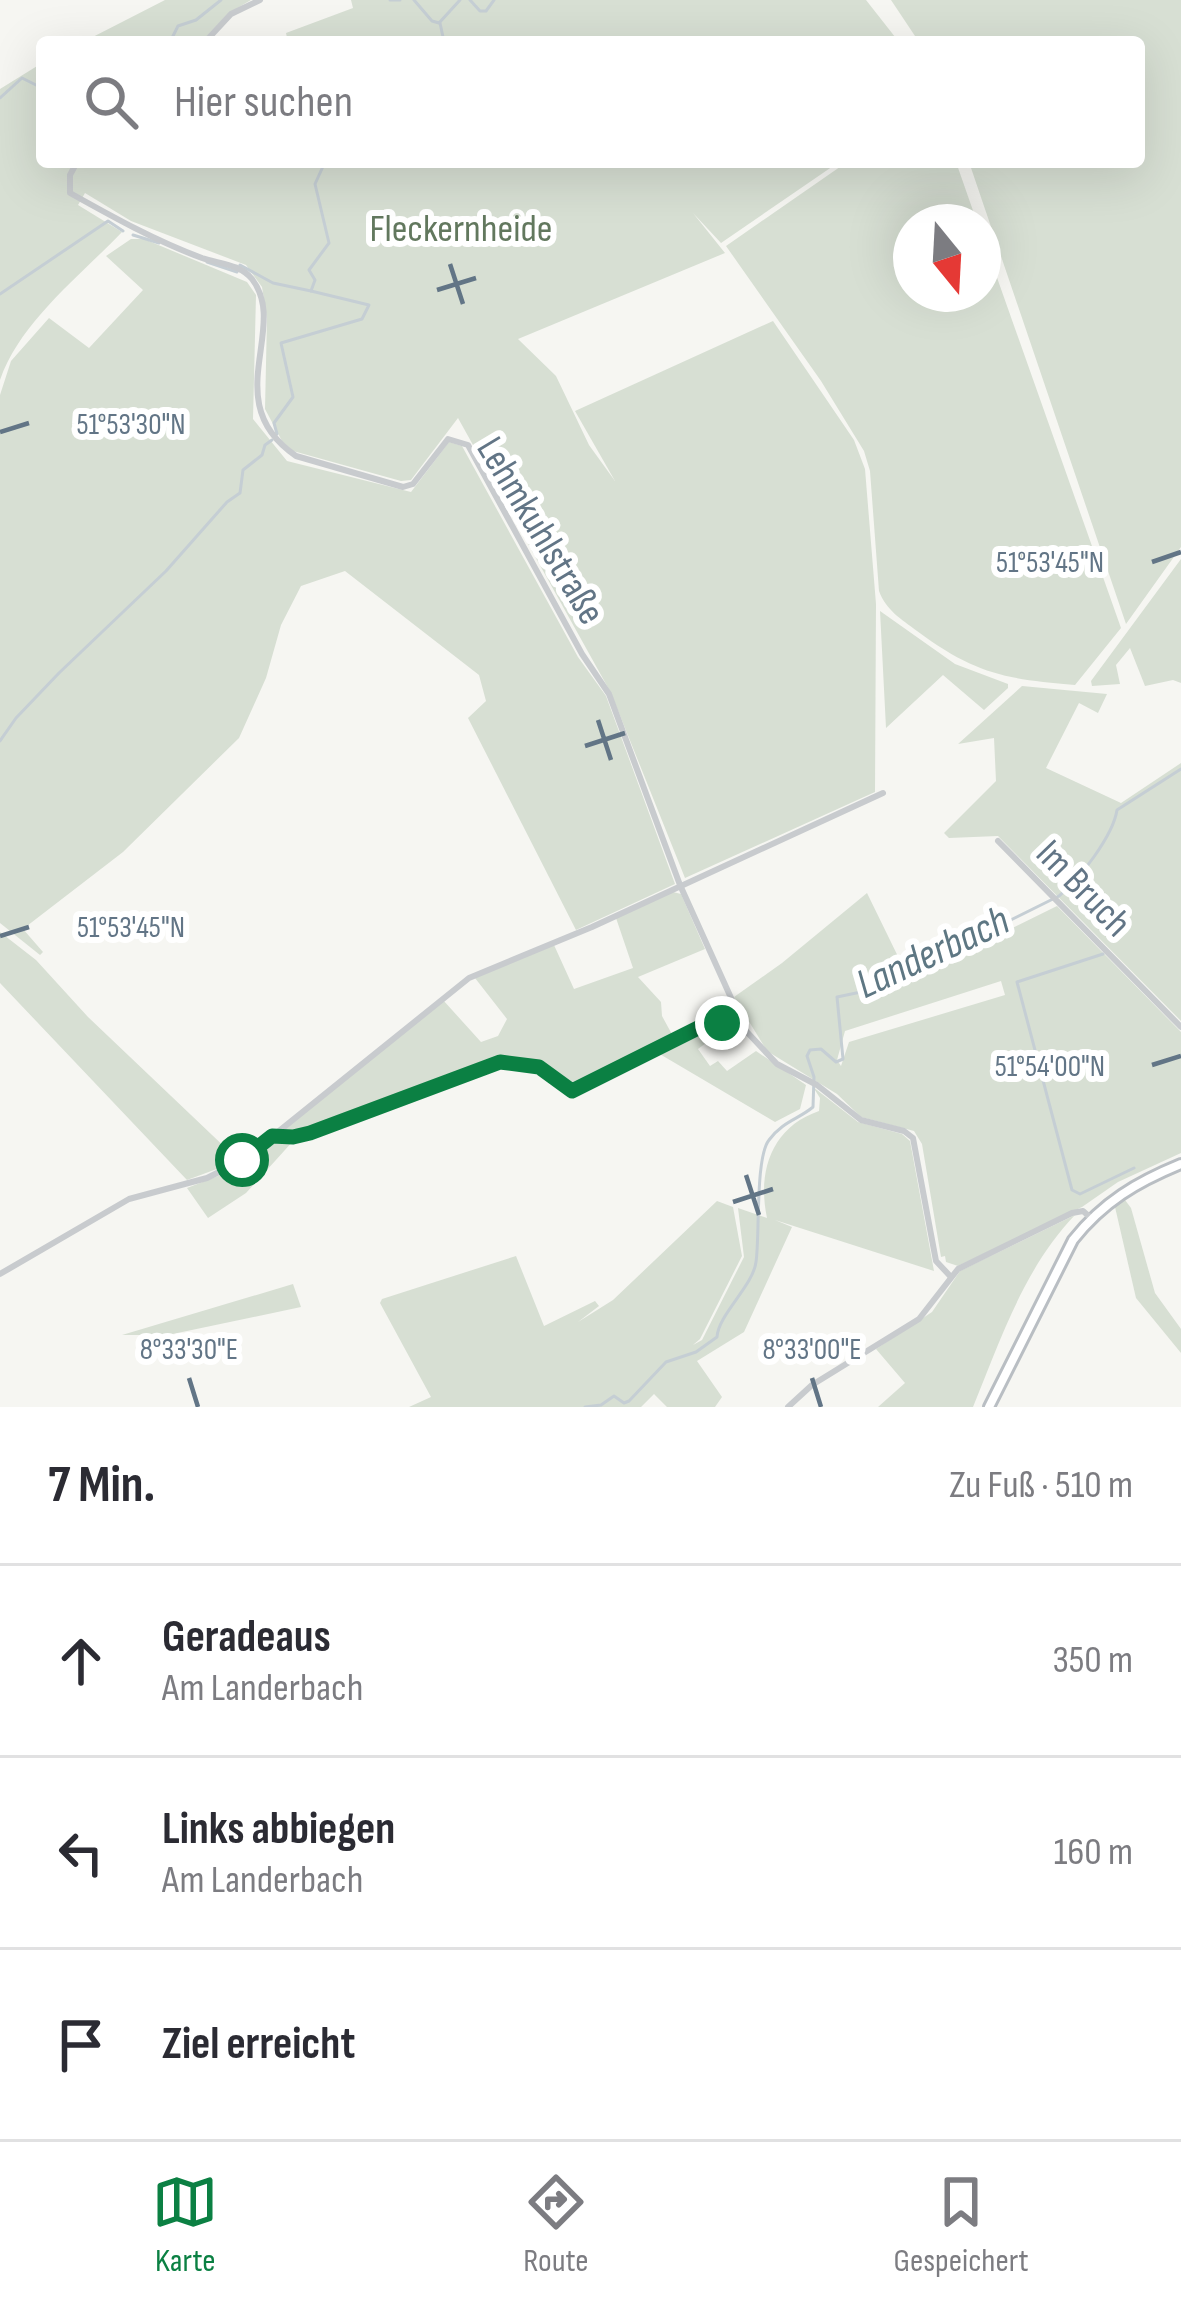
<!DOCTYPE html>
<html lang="de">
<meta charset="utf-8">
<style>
body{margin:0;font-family:"Sofia Sans Condensed",sans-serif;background:#f2f2f3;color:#2b2b33}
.compass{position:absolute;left:893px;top:204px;width:108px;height:108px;border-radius:50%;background:#fff;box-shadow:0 12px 48px #0002;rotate:162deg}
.stop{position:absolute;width:36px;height:36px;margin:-27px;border:9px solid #0b8043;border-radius:50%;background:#fff}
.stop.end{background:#0b8043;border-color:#fff;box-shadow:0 3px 12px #0008}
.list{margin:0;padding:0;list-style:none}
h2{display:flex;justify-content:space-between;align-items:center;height:156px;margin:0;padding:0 48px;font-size:51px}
h2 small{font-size:39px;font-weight:400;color:#7c7c81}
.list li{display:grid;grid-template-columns:78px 1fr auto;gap:36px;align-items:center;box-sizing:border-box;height:192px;padding:0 48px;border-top:3px solid #e1e1e2}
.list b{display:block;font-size:45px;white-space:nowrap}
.list p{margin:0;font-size:39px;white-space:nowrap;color:#7c7c81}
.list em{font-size:39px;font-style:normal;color:#7c7c81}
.icon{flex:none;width:66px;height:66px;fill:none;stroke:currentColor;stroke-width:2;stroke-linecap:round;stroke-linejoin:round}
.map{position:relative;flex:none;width:1181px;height:1407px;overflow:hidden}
.search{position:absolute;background:#fff;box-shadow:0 12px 48px #0002;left:36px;right:36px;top:36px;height:132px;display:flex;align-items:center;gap:30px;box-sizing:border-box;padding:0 42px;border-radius:12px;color:#7c7c81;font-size:45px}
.sheet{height:732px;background:#fff}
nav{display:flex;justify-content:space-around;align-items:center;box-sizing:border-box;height:168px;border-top:3px solid #e1e1e2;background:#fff;font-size:33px;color:#7c7c81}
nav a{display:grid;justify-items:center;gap:6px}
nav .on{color:#0b8043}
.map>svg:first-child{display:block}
.green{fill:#d7dfd3;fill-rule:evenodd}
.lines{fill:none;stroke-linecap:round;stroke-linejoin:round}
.stream{stroke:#c5ced4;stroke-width:3}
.secondary-casing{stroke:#b9bec3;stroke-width:14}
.minor{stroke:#c8cbce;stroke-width:6}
.secondary{stroke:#fff;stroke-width:8}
.route{stroke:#0b8043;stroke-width:15}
.ticks{fill:none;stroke:#627586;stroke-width:4.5}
.labels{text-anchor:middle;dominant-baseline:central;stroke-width:12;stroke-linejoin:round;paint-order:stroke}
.park-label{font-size:39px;fill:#62785e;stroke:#fff}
.street-label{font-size:39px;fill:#627586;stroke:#fff}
.water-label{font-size:42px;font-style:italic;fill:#5e7783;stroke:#fff}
.ticks-label{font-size:30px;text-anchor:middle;fill:#627586;stroke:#fff;stroke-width:12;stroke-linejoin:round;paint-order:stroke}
</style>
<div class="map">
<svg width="1181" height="1407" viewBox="0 0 1181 1407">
<rect width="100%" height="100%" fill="#f6f6f2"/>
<g class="green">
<polygon points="165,0 251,0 229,13 201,42 83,42"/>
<polygon points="351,0 866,0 899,42 288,42 286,33 353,8"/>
<polygon points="891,0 1181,0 1181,547 1126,624 969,162 1139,162 1139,42 919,42"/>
<path d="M42,63V162H839L721,243L693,213L725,253L518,339L556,376L589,445L615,481L575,411L773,321L854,440L865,469L876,604L875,792L685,878L611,693L458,418L411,480L401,481L293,451L282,441L265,409L267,318L262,287L246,265L131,221L85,193L78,205L122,232C80,276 20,322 0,380V89Z"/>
<path d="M847,162H956L977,222H911V294H983V238L1121,628L1075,685C1005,679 975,674 917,631C901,619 886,610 879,591L870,471L864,451L821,381L726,246Z"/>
<polygon points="131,239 144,239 247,282 256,295 253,419 287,461 411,492 449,442 462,446 578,657 606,696 675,884 576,930 468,718 486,701 479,675 345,571 301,586 281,625 266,678 239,738 123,852 23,929 43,952 40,955 0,923 0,395 11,361 49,318 89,348 143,290 106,256"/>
<polygon points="1181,559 1181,683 1173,680 1145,686 1130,648 1116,665 1120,684 1092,686 1091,681"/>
<polygon points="880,611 955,664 1008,684 1008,688 984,710 943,675 886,728"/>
<polygon points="1022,686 1107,694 1098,713 1079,703 1046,768 1121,803 1181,763 1181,1021 998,836 949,838 944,833 996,781 994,738 958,744"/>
<polygon points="673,892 681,894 705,949 638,977 661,1002 662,1016 674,1038 572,1087 545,1066 501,1060 317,1127 283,1135 282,1131 443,1000 481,1042 498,1036 507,1019 475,978 554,945 574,989 633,968 616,918"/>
<path d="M867,893L909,979L1057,906L1181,1032V1153L1118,1182L1082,1207L958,1266L946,1262L945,1256L941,1257L922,1144L914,1131L861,1117L837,1094L767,1051L734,997L782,963ZM1001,981L1005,995L849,1042L841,1066L837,1060L845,1031Z"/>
<polygon points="0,932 36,960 88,1017 232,1154 233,1163 187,1180 0,983"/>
<polygon points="709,1026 714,1037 698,1049 710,1066 718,1061 727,1071 756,1051 806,1085 800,1109 775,1122 658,1053"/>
<path d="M813,1087L858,1122L902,1134L910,1141L934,1271L775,1220L792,1227L744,1332L697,1361L722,1397L715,1407H667L654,1394L641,1407H409L431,1397L380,1303L382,1299L516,1256L544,1326L595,1301L599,1306L578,1322L613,1300L717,1201L733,1207L742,1256L700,1339L693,1345L702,1340L744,1257L738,1208L767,1218C757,1171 772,1127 819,1111L820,1098Z"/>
<polygon points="275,1140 294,1140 246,1193 208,1218 187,1188 239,1168"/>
<polygon points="1125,1200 1131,1208 1155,1293 1181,1329 1181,1353 1136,1298 1115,1207"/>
<path d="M1075,1215C1024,1268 1000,1341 973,1407H878L905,1383L876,1349L932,1312L960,1271Z"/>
<polygon points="293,1284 301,1307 168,1335 122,1335"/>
</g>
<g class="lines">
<g class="stream">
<polyline points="390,0 400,0"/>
<polyline points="414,0 432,21 439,23 460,0"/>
<polyline points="470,0 480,11 486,11 494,0"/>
<polyline points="170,42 178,26 196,20 221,0"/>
<polyline points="430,42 443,37 440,23"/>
<polyline points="0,98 22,78 42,88"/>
<polyline points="133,235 159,243"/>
<polyline points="207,262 237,272"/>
<polyline points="240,265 273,283 311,291 315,280 309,270 329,243 315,184 325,162"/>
<polyline points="0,294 108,221 123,231"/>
<polyline points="277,434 274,423 293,397 281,343 362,319 369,305 311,291"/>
<polyline points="0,741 16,718 59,673 166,571 227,502 240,493 243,470 262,455 265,445 272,440"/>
<polyline points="1103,954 1017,982 1072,1190 1080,1194 1134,1168"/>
<path d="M585,1407L601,1405L614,1396L624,1403L629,1401L666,1362L696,1352L717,1337C718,1315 753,1286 756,1262C760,1236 755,1158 769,1140C783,1121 799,1119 813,1107L814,1077L807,1056L810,1050L821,1049L836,1062L843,1059L837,997L861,992L908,971L1059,896C1079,880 1113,836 1117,810L1181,769"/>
</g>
<defs>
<path id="secondary" d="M989,1407L1073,1240C1103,1202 1137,1182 1181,1164"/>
</defs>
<use href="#secondary" class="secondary-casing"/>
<g class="minor">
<polyline points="205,42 231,14 260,0"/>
<path d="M77,162L70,175V193C113,217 156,241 202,258C220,264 240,264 252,279C290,328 217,402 296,456L403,487L413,484L448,439L468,445L582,654L609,694L680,885L746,1031L777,1064L817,1085L861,1120L904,1131L913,1138L936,1261L951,1277"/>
<polyline points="998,841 1181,1027"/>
<polyline points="272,1136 293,1137 310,1133 500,1062 539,1067 572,1091 710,1022 742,1024"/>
<polyline points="0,1274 129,1199 207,1178 243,1160 469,978 592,927 883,793"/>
<polyline points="788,1407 812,1385 919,1319 958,1269 1072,1213 1083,1211 1091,1218"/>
</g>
<use href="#secondary" class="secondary"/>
</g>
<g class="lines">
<polyline class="route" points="242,1160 272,1136 293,1137 310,1133 500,1062 539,1067 572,1091 710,1022 722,1023"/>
</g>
<path class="ticks" d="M450,264L463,304M437,290L476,278M0,432L29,423M1152,562L1181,552M598,720L611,760M585,746L625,733M0,936L29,927M1152,1065L1181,1056M746,1175L759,1215M733,1202L773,1189M189,1378L198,1407M812,1378L821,1407"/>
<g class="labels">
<g class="park-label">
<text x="461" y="229">Fleckernheide</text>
</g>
<g class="street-label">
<text transform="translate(540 531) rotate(59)">Lehmkuhlstraße</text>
<text transform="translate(1083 889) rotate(46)">Im Bruch</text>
</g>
<g class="water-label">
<text transform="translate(933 953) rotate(-25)">Landerbach</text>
</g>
</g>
<g class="ticks-label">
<text x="131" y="434">51°53'30"N</text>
<text x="1050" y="572">51°53'45"N</text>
<text x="131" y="937">51°53'45"N</text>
<text x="1050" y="1076">51°54'00"N</text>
<text x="189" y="1359">8°33'30"E</text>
<text x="812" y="1359">8°33'00"E</text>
</g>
</svg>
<svg class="compass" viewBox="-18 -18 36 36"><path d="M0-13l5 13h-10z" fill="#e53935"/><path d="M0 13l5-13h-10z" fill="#7c7c81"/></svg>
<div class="stop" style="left:242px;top:1160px"></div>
<div class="stop end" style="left:722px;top:1023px"></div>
<div class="search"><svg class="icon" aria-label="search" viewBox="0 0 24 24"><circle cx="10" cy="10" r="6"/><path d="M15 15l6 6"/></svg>Hier suchen</div>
</div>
<section class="sheet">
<h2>7 Min.<small>Zu Fuß · 510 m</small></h2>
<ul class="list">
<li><svg class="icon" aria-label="ahead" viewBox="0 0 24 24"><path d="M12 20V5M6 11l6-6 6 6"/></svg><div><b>Geradeaus</b><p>Am Landerbach</p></div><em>350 m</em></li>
<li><svg class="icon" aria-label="left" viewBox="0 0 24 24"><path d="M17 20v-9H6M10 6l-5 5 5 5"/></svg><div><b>Links abbiegen</b><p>Am Landerbach</p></div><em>160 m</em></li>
<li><svg class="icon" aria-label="arrive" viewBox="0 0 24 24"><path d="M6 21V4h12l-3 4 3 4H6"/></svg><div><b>Ziel erreicht</b></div></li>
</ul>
</section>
<nav>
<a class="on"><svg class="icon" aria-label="map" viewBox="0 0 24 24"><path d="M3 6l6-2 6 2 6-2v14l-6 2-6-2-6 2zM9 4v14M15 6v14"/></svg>Karte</a>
<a><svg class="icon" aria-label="directions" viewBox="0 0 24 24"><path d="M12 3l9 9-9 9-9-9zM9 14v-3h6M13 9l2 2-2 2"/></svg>Route</a>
<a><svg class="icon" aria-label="saved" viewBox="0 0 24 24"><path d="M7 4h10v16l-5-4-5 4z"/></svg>Gespeichert</a>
</nav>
